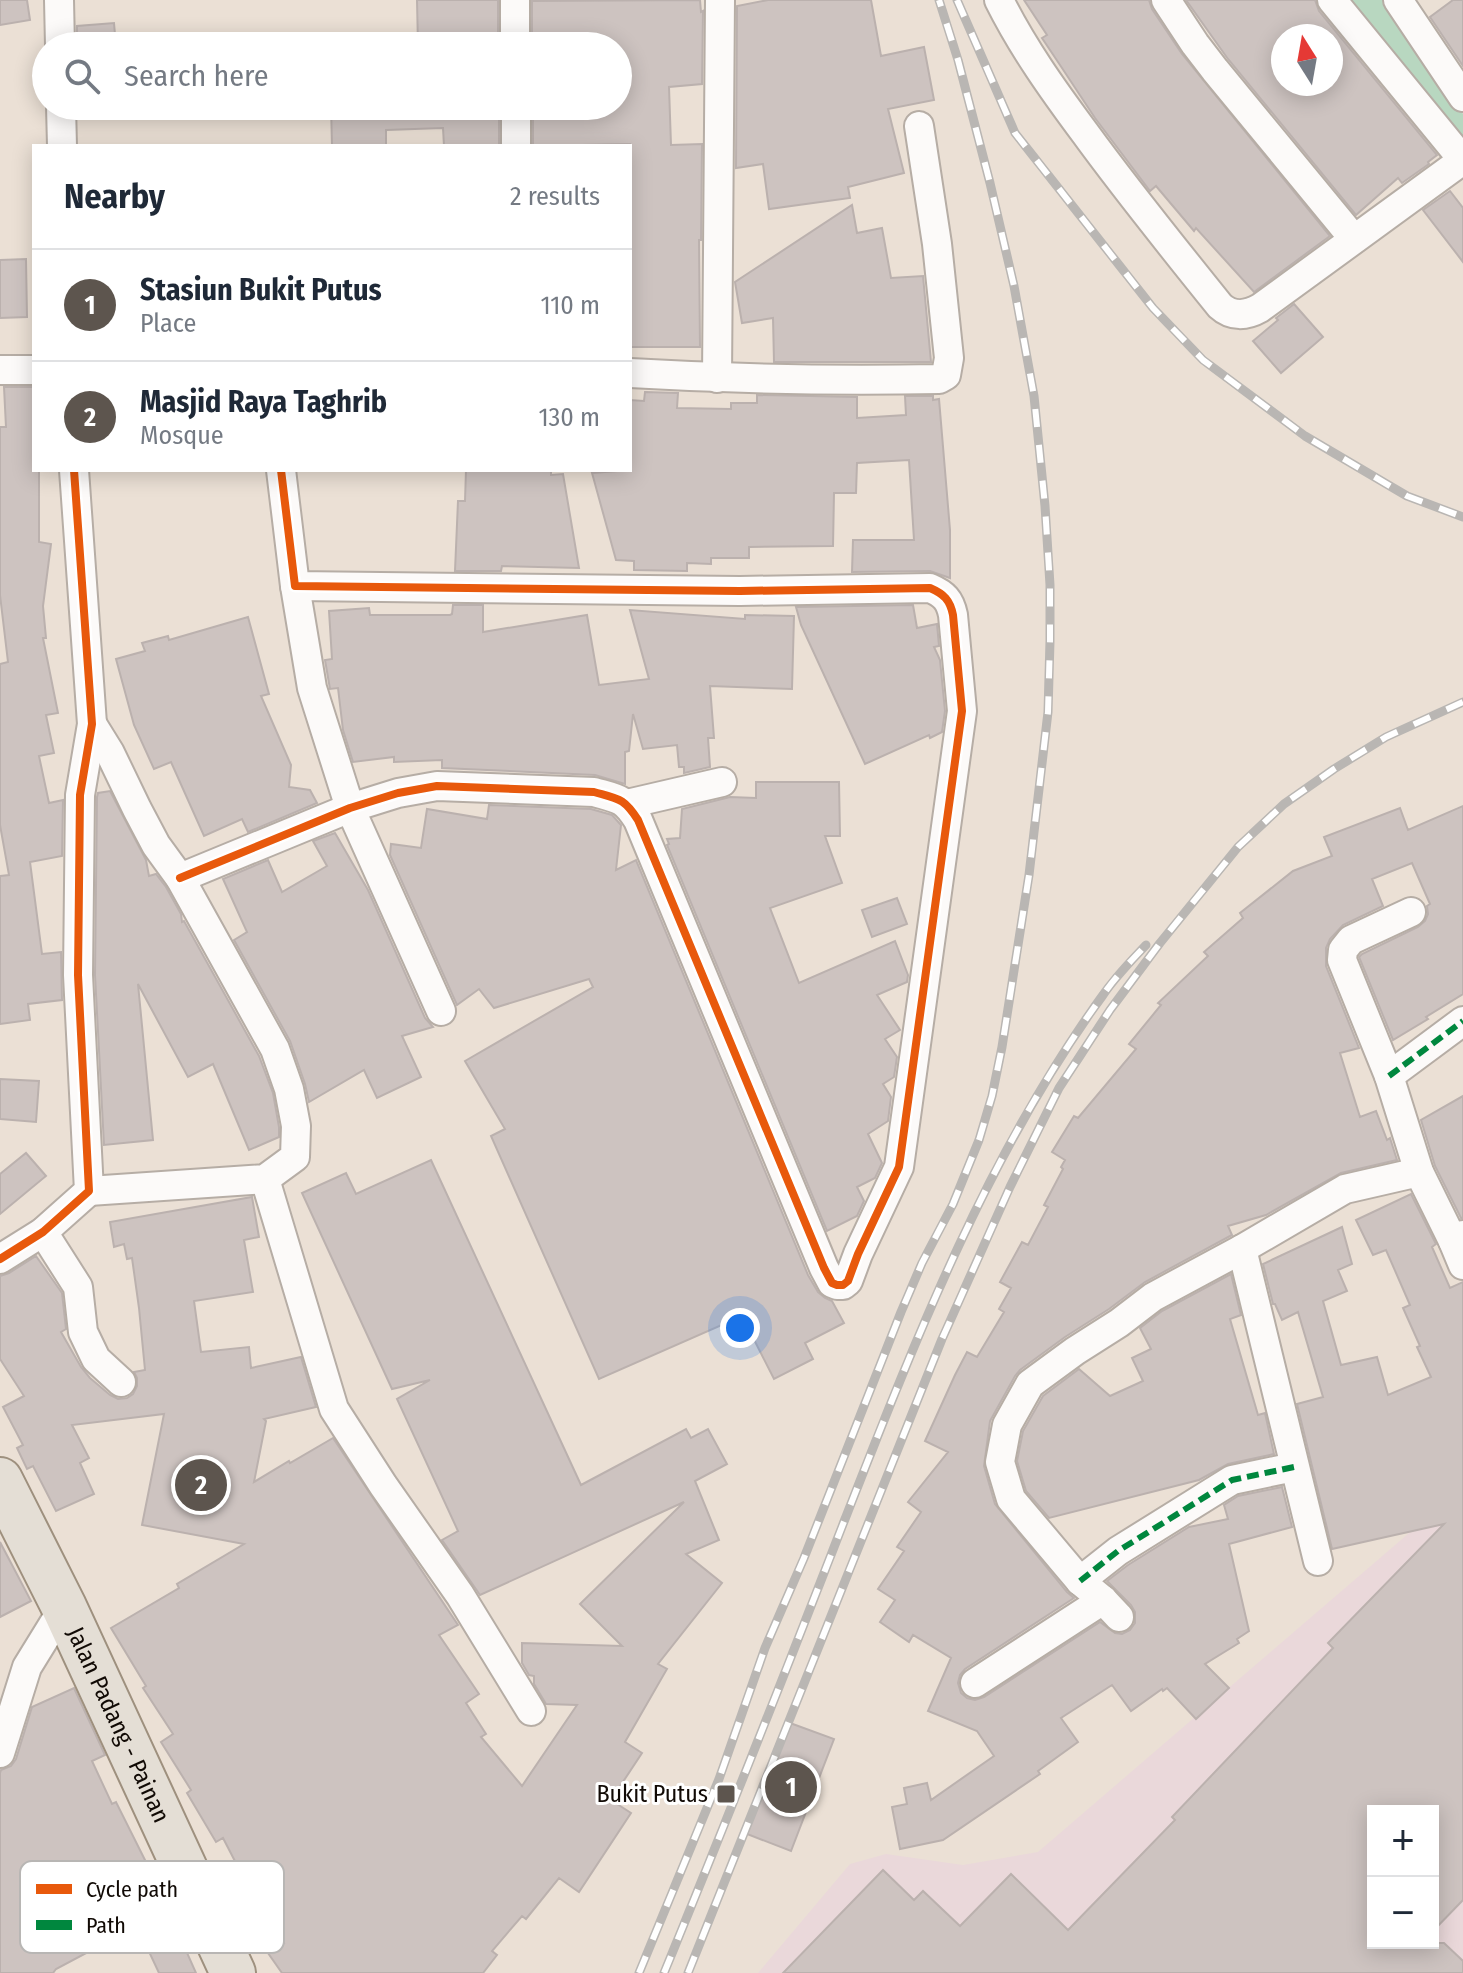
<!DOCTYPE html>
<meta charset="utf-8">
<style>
body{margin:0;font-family:"Fira Sans Condensed",sans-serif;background:#f2f2f3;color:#1f2937}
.controls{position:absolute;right:24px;bottom:24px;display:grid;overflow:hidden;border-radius:0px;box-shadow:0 4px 20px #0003}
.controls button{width:72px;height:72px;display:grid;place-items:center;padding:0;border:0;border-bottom:2px solid #e0e1e3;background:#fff;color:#1f2937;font:40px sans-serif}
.compass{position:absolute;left:1271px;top:24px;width:72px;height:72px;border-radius:50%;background:#fff;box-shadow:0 4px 20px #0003;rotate:349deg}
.you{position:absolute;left:740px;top:1328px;width:28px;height:28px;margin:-20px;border:6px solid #fff;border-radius:50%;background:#1a73e8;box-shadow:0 0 0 12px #1a73e833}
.badge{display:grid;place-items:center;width:52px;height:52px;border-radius:50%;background:#5d554e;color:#fff;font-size:26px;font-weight:700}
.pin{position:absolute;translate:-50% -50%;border:4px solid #fff;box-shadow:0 2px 8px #0006}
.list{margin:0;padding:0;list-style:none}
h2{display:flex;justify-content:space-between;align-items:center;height:104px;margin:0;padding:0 32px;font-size:34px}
h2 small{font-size:26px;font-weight:400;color:#747a83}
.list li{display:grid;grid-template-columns:52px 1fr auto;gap:24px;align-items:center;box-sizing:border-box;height:112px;padding:0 32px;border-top:2px solid #e0e1e3}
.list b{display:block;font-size:30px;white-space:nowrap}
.list p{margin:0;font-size:26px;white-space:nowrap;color:#747a83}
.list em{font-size:26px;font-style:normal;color:#747a83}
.icon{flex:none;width:44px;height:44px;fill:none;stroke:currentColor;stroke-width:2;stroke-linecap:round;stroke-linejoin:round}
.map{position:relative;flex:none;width:1463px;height:1973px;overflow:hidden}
.search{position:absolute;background:#fff;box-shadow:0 4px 20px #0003;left:32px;top:32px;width:600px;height:88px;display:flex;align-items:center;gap:20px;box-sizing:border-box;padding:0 28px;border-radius:44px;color:#747a83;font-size:30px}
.panel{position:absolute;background:#fff;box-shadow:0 4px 20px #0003;left:32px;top:144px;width:600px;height:328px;border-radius:0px}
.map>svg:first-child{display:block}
.industrial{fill:#ead8da;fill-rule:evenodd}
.green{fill:#b8d7c0}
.building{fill:#cdc3c0;stroke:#bbb1ae;stroke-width:2;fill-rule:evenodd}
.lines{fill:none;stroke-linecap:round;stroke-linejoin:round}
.minor-casing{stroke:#b6ada5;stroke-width:32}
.primary-casing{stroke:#9e907e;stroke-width:48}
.minor{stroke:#fcfaf9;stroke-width:28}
.primary{stroke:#e4ded5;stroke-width:44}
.rail-casing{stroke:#b9b6b3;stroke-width:9}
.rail{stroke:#fff;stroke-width:6;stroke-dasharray:18;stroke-linecap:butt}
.quiet{stroke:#00873e;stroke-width:6;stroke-dasharray:12 6;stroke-linecap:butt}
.cycleway-casing{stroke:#fff;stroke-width:13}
.cycleway{stroke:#e8590c;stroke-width:8}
.poi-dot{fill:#5d554e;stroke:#fff;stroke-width:3}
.labels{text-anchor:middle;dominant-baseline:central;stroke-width:6;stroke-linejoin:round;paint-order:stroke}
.street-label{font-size:24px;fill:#110a05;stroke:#fff}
.poi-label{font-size:24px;fill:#110a05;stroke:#fff;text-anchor:end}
.key{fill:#fff;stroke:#b8b6b4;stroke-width:2}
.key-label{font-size:22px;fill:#110a05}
</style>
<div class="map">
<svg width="1463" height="1973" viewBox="0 0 1463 1973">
<rect width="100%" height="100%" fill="#ebe0d5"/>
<path class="industrial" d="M1463,1495V1973H758L850,1864L886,1854L963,1865L1038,1852L1444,1503ZM1373,1811H1433V1943H1373Z"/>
<polygon class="green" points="1338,0 1385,0 1463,114 1463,140"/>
<g class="building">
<polygon points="0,0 27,0 30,20 0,25"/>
<polygon points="417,0 498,0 498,46 418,46"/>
<polygon points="700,0 701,12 703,11 702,84 669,87 671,145 702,144 701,240 699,240 700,347 630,347 630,144 533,146 533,106 618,106 618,46 532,46 532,1"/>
<polygon points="768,0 871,0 881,56 924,47 934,100 888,109 904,173 848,187 850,198 769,209 763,164 736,168 737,6"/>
<polygon points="1024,0 1149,0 1152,9 1182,54 1330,236 1254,292 1196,228 1194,231 1156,186 1150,191 1095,118 1060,65 1042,38 1047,35"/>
<path d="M1186,0H1315L1319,11L1437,155L1428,162L1429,164L1402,183L1398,178L1356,215L1228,59ZM1283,36H1331V84H1283Z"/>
<polygon points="1453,0 1463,0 1463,66 1430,17"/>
<polygon points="114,23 116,46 77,46 77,26"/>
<polygon points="331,106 499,106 499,146 444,146 443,128 386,130 386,146 332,146"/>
<polygon points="1450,191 1463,208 1463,262 1423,210"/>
<polygon points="852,205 857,233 882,228 891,278 923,276 931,362 774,362 773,318 742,323 735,282"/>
<polygon points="26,259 27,317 0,318 0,260"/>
<polygon points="1294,304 1323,337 1281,373 1253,341 1278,320 1276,318"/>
<polygon points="4,387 34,387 34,470 39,470 39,542 51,544 43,606 46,638 43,638 58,713 46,715 54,753 39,756 49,803 63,800 62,856 30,862 42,954 61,952 62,1000 28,1004 30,1020 0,1024 0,876 9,875 0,825 0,664 8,662 0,595 0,427 6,427"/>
<polygon points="645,392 678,393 677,408 731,409 731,403 757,403 757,395 857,397 857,418 906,415 905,396 933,396 933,400 939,399 950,530 950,578 930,571 852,572 853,540 914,540 909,460 857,463 856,493 834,493 833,546 749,547 749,558 711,558 711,564 687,563 687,571 634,570 634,561 616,560 592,473 630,470 630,400 644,401"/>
<polygon points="466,470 551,470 551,475 563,474 579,568 502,566 501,571 455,571 458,501 465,501"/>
<polygon points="453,605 483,605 483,632 587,615 599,685 649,679 630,610 745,619 745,615 794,616 792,689 710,686 714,738 708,738 710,767 684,773 684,767 679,767 677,745 643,749 633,714 629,751 625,752 625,784 595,775 442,768 442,760 394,762 394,757 353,762 343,730 338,688 330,689 325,660 332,659 329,611 369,608 370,615 450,615 452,614"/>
<polygon points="913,605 917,628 937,624 939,646 934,647 940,660 945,711 942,732 930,738 929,735 865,764 801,625 796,607"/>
<polygon points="248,617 269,694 261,696 291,765 289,787 310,790 317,803 248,832 242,819 204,836 171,762 154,769 134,725 116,659 145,651 142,643 168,636 169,640"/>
<polygon points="756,782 839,782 840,836 825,836 842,883 770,908 799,983 895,941 908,975 907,982 877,995 900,1030 885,1039 897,1057 894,1077 883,1084 891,1097 888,1121 868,1134 882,1163 875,1178 857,1187 864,1201 857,1216 827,1231 667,845 669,844 667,839 680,838 682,809 730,797 756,798"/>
<polygon points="110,791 146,860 149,876 156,874 166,887 181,914 182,922 184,921 259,1056 273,1093 279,1127 279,1137 249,1150 213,1064 188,1077 138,984 153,1140 104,1145 95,975 97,797 98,793"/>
<polygon points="489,805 591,809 612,815 621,825 616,870 636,860 808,1275 818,1292 825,1298 832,1301 844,1323 805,1343 813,1359 774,1379 742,1316 599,1379 491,1136 505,1129 465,1061 593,987 589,979 494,1008 479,989 457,1005 390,855 391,844 421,848 427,809 487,819"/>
<polygon points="1463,806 1463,994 1426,1017 1428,1019 1393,1040 1359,957 1362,954 1418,927 1425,921 1428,914 1427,906 1430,904 1412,863 1372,879 1383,906 1343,925 1330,939 1326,948 1326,966 1359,1048 1340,1053 1360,1117 1376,1111 1387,1140 1390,1138 1397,1160 1341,1173 1266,1215 1228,1226 1232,1235 1145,1282 1109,1309 1065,1337 1020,1370 1015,1376 990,1421 984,1466 995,1504 1067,1592 1074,1598 965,1669 960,1675 958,1683 961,1693 967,1698 975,1700 984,1697 1100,1622 1115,1633 1122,1634 1130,1630 1135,1623 1135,1612 1131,1605 1107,1581 1128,1565 1189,1527 1228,1519 1224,1505 1238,1496 1282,1487 1292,1527 1229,1544 1249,1631 1237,1639 1239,1643 1205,1664 1229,1688 1196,1719 1167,1688 1163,1691 1162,1689 1131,1711 1112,1685 1061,1718 1078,1742 1038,1771 1040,1774 943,1840 900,1849 892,1807 907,1804 904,1788 927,1783 931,1800 994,1756 977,1731 928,1711 951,1658 913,1635 909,1642 880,1622 895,1600 878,1589 904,1551 897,1547 921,1512 908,1502 948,1452 925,1441 955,1375 967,1352 977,1357 1004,1312 999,1309 1011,1288 1000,1282 1022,1242 1028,1245 1048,1207 1044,1205 1063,1169 1061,1167 1065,1160 1052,1152 1074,1116 1078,1118 1136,1049 1129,1044 1161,1005 1158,1003 1208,956 1204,952 1243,918 1240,913 1293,871 1332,856 1324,837 1400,808 1408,830"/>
<polygon points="335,833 368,890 425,1018 433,1027 402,1036 421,1077 377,1098 364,1070 309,1102 305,1084 290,1041 234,940 247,932 223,879 268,860 282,892 327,866 313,841"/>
<polygon points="897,898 907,924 872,937 862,910"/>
<polygon points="0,1079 39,1081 36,1122 0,1119"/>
<polygon points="1463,1096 1463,1218 1461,1218 1435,1166 1421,1120"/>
<polygon points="26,1153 46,1176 0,1214 0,1174"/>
<polygon points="431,1160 581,1485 686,1429 691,1438 708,1429 727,1464 695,1481 719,1540 686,1554 722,1583 658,1664 667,1669 625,1742 642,1753 611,1800 631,1813 579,1892 559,1878 526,1919 522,1916 492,1951 497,1955 483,1973 282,1973 268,1953 284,1943 258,1899 255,1900 223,1838 216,1842 187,1793 191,1790 161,1742 173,1734 143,1688 146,1686 111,1628 179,1588 177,1584 244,1544 142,1525 164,1414 72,1425 89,1458 80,1463 94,1494 56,1511 33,1466 27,1469 17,1448 23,1445 3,1407 24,1396 0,1359 0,1276 9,1273 36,1256 62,1293 66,1329 61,1332 81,1367 90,1378 110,1395 118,1399 127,1398 133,1394 137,1386 137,1378 134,1372 145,1370 139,1308 132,1258 127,1259 124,1244 114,1247 110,1222 252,1197 259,1237 244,1240 253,1292 194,1301 201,1352 249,1347 251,1368 301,1357 316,1407 264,1419 266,1421 254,1482 289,1461 290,1463 333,1438 458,1625 439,1635 479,1694 466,1703 486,1734 481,1737 522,1786 577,1705 546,1704 534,1684 534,1676 529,1675 522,1663 522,1643 622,1646 580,1604 684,1502 480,1595 442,1540 458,1531 397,1399 430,1380 392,1389 302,1193 346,1173 356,1194"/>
<polygon points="1411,1194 1436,1244 1432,1247 1450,1288 1463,1282 1463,1900 1433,1931 1433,1811 1373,1811 1373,1943 1444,1943 1463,1961 1463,1973 783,1973 883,1870 914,1900 923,1891 960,1926 1011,1874 1068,1930 1175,1820 1172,1817 1333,1648 1328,1643 1444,1524 1332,1549 1297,1404 1323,1397 1298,1312 1282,1320 1275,1304 1273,1304 1263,1264 1342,1227 1352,1264 1338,1270 1347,1291 1323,1301 1341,1365 1377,1357 1388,1395 1431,1377 1417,1347 1420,1346 1403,1308 1410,1305 1386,1250 1373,1255 1356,1220"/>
<polygon points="1231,1274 1241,1315 1230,1319 1258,1415 1265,1413 1274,1454 1228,1464 1199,1480 1049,1518 1026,1491 1017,1461 1023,1431 1043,1396 1079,1369 1110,1396 1143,1381 1132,1358 1151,1349 1140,1328 1162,1311"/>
<polygon points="0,1542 31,1601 0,1617"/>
<polygon points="74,1688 105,1755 92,1761 112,1804 116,1802 156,1882 157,1881 172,1908 168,1910 196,1973 159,1973 137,1926 56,1969 53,1973 0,1973 0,1773 1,1770 11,1766 16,1759 32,1707"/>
<polygon points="790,1723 834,1739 791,1851 747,1834"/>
</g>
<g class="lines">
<defs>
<g id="minor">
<polyline points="59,0 60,46"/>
<polyline points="515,0 515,46"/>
<path d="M999,0C1023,48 1053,90 1085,133C1128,192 1174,249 1220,306C1232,317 1246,316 1260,308L1463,160"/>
<polyline points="1166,0 1195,44 1215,70 1354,239"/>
<polyline points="1332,0 1463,160"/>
<polyline points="1398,0 1463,97"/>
<polyline points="61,106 62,146"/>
<polyline points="516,106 516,146"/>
<polyline points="0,370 34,370"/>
<path d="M630,373C733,379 836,381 939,379L946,375L949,358L937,244L919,126"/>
<polyline points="717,378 720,0"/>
<polyline points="295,586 312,688 350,808 441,1011"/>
<polyline points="627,804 722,782"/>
<path d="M180,878L350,808L398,793L437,786L594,792C619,799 624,798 638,820L824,1268L832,1283L837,1285H843L848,1281L858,1254L899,1167L962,711L953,615C950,600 944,594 930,588L740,591L295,586L281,470"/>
<polyline points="1411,912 1351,940 1343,950 1342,960 1389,1076 1419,1172 1453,1241"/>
<polyline points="1389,1076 1463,1021"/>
<polyline points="265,1179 334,1409 383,1485 460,1595 531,1711"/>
<polyline points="89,1191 265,1179 295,1157 296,1126 289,1089 275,1049 180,878 156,845 137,809 110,753 92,724"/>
<polyline points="43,1232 78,1287 83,1332 96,1359 121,1382"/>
<polyline points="1463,1235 1453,1241 1463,1265"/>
<polyline points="1242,1249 1318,1561"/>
<polyline points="0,1259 43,1232 89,1191 78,975 80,795 92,724 74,470"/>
<polyline points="1080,1581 1118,1551 1232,1480 1294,1467"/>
<polyline points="1119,1617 1103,1600 1080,1581 1011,1499 1000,1462 1007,1425 1030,1384 1075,1351 1119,1323 1153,1297 1242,1249 1345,1189 1419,1172"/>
<polyline points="975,1683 1103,1600"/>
<polyline points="0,1753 27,1667 64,1607"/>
</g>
<g id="primary">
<path id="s1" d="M0,1480L64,1607L233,1973"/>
</g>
</defs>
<use href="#minor" class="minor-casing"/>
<use href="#primary" class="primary-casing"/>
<use href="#minor" class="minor"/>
<use href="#primary" class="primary"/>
<defs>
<g id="rail">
<polyline points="957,0 1015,133 1153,308 1203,360 1305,436 1407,496 1463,517"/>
<polyline points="639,1973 719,1779 765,1648 804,1558 901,1312 922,1263 953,1204 979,1140 992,1096 1002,1047 1029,875 1048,712 1050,641 1050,585 1045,506 1034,396 1014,286 990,183 958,60 939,0"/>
<path d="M664,1973C726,1822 786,1671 845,1519C916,1338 988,1153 1103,995C1115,977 1131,961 1146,945"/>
<polyline points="688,1973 942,1339 1010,1187 1059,1088 1110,1010 1160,943 1238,847 1284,804 1334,769 1386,737 1463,702"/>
</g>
</defs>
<use href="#rail" class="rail-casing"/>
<use href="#rail" class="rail"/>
<g class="quiet">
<polyline points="1389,1076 1463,1021"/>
<polyline points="1080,1581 1118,1551 1232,1480 1294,1467"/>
</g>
<defs>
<g id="cycleway">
<path d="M180,878L350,808L398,793L437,786L594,792C619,799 624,798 638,820L824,1268L832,1283L837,1285H843L848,1281L858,1254L899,1167L962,711L953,615C950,600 944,594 930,588L740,591L295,586L281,470"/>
<polyline points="0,1259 43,1232 89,1191 78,975 80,795 92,724 74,470"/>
</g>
</defs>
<use href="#cycleway" class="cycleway-casing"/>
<use href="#cycleway" class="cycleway"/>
</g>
<rect class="poi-dot" x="716" y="1784" width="20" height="20" rx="4"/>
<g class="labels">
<g class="street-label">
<text stroke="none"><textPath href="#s1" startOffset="272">Jalan Padang - Painan</textPath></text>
</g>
<g class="poi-label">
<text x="708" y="1794">Bukit Putus</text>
</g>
</g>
<rect x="20" y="1861" width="264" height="92" rx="12" class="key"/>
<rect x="36" y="1884" width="36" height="10" fill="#e8590c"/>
<rect x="36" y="1920" width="36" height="10" fill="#00873e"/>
<g class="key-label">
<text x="86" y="1897">Cycle path</text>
<text x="86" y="1933">Path</text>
</g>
</svg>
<div class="controls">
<button>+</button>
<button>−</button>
</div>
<svg class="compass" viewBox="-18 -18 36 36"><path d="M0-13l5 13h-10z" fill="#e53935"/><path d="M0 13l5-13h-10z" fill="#747a83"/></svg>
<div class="you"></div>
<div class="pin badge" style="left:791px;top:1787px">1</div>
<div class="pin badge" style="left:201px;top:1485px">2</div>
<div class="search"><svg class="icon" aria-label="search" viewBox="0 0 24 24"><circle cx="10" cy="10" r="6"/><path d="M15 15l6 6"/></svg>Search here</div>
<section class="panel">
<h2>Nearby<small>2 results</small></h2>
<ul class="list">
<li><span class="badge">1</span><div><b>Stasiun Bukit Putus</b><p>Place</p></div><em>110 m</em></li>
<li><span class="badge">2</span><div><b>Masjid Raya Taghrib</b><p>Mosque</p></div><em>130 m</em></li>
</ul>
</section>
</div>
